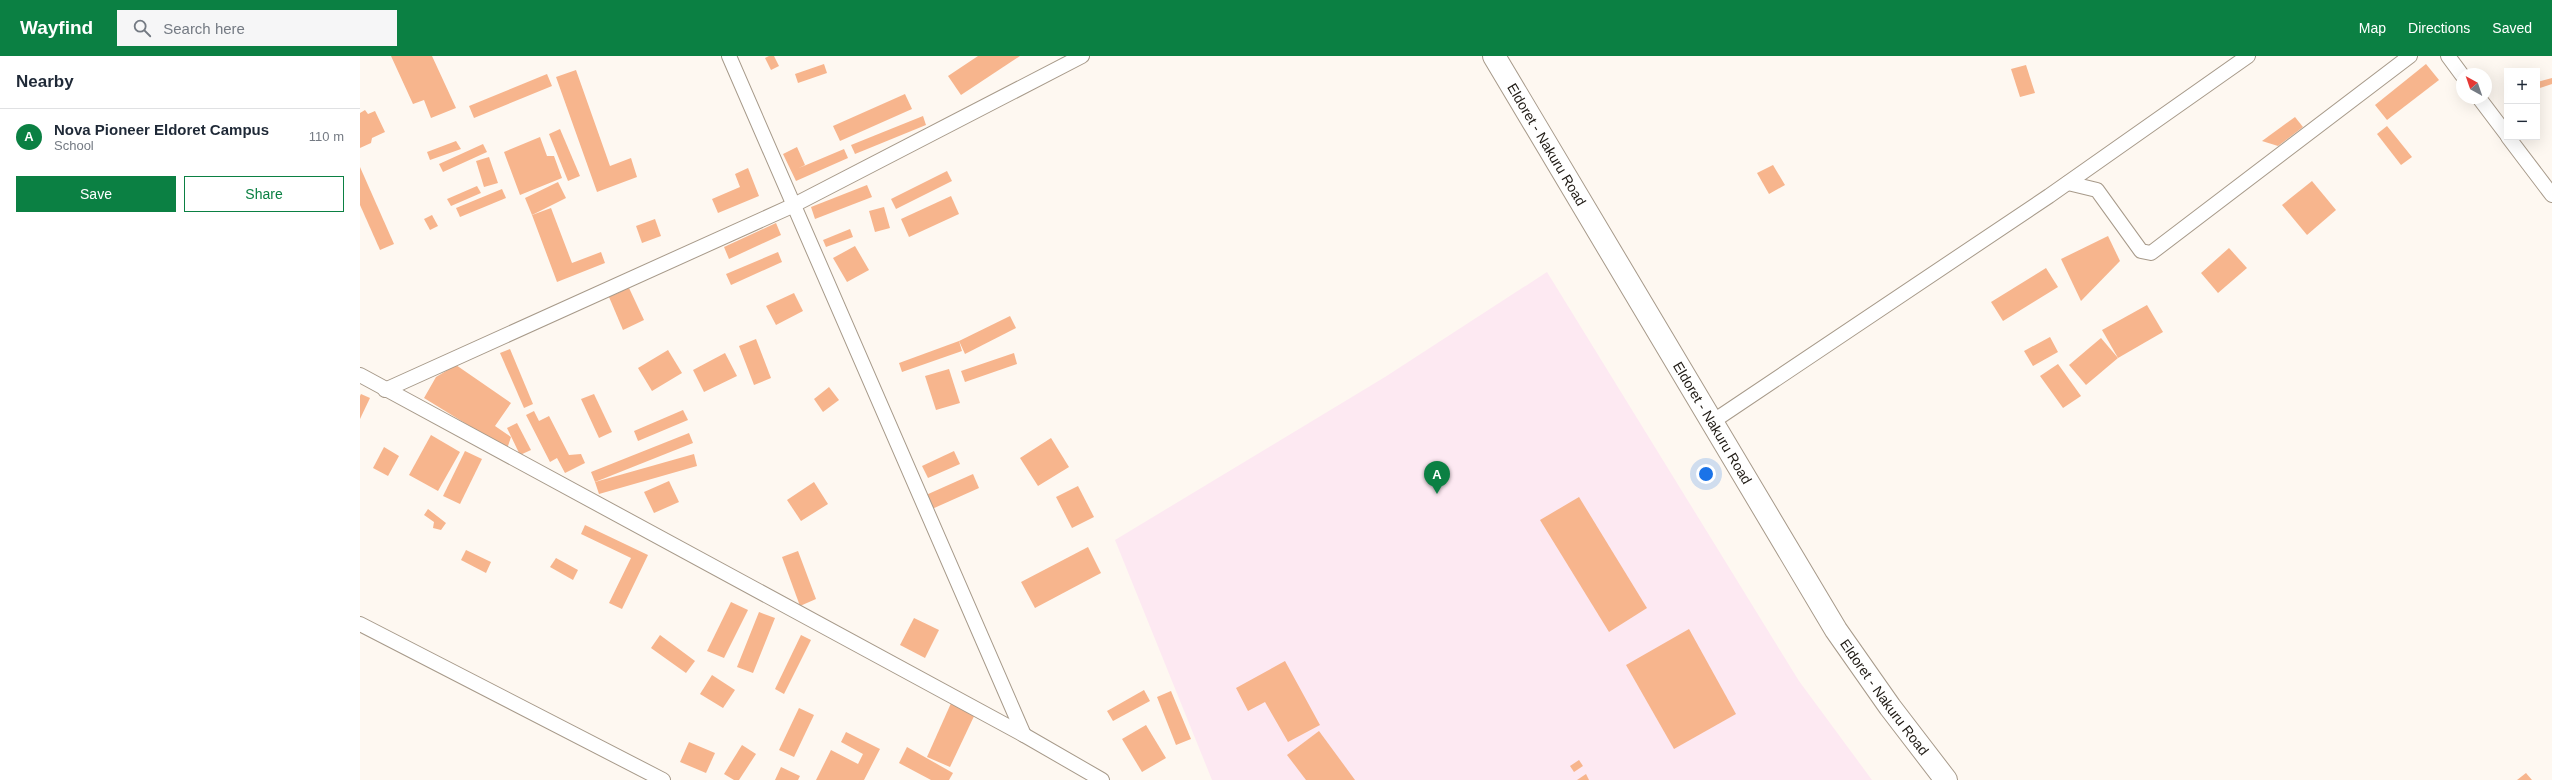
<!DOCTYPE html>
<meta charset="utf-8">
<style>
body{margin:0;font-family:Arial,sans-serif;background:#f6f6f7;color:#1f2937}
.controls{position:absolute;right:12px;top:12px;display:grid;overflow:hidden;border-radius:0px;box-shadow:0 4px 16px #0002}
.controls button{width:36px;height:36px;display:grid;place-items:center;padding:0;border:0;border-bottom:1px solid #e0e1e3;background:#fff;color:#1f2937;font:20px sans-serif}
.compass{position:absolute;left:2096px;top:12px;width:36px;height:36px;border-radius:50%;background:#fff;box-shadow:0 4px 16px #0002;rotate:320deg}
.you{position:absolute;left:1346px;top:418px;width:14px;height:14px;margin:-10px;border:3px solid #fff;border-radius:50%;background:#1a73e8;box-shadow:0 0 0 6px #1a73e833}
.badge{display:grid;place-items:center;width:26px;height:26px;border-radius:50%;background:#0b8043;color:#fff;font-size:13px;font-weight:700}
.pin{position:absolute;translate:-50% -33px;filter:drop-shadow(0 1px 2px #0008)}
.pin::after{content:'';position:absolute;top:21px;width:14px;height:12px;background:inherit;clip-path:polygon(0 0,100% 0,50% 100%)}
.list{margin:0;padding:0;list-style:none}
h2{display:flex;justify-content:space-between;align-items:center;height:52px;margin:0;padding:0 16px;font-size:17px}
h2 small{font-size:13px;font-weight:400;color:#747a83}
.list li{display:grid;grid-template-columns:26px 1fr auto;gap:12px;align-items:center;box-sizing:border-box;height:56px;padding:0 16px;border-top:1px solid #e0e1e3}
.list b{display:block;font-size:15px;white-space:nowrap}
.list p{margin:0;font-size:13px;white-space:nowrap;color:#747a83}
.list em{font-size:13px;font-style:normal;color:#747a83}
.actions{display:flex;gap:8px;padding:12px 16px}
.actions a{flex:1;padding:9px 0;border:1px solid #0b8043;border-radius:0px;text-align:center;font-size:14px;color:#0b8043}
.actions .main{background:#0b8043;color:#fff}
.icon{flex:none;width:22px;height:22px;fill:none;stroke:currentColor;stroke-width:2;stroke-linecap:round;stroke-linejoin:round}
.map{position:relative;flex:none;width:2192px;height:724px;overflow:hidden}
header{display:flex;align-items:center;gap:24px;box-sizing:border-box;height:56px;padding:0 20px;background:#0b8043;color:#fff}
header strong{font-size:19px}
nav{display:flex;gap:22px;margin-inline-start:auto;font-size:14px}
.search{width:280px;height:36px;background:#f6f6f7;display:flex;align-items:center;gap:10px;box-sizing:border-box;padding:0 14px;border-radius:0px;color:#747a83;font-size:15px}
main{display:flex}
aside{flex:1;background:#fff}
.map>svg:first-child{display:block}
.education{fill:#fde9f2}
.building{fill:#f7b58d}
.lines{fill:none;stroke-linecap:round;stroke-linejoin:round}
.street-casing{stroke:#a79a8a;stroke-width:16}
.highway-casing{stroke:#a79a8a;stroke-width:24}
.street{stroke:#fff;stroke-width:14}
.highway{stroke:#fff;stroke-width:22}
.labels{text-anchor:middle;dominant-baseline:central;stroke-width:3;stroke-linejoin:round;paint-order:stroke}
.street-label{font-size:14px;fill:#1e1913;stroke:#fef8f1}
</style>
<header>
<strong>Wayfind</strong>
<div class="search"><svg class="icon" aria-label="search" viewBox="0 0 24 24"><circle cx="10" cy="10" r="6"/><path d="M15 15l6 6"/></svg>Search here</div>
<nav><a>Map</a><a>Directions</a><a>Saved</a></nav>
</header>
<main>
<aside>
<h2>Nearby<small></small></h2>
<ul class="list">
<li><span class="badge">A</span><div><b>Nova Pioneer Eldoret Campus</b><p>School</p></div><em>110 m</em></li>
</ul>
<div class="actions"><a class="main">Save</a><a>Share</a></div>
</aside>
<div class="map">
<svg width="2192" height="724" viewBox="0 0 2192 724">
<rect width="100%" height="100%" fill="#fef8f1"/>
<polygon class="education" points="1187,216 1439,625 1512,724 852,724 755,484 1025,321"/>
<g class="building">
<polygon points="31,0 72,0 96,52 71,62 64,44 53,48"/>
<polygon points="409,0 414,0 419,10 411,14 405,2"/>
<polygon points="618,0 660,0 601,39 588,20"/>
<polygon points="464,8 467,17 438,27 435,18"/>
<polygon points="2066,8 2079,24 2027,64 2015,49"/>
<polygon points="1666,9 1675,37 1660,41 1651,13"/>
<polygon points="216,14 250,110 271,102 277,121 237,136 196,21"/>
<polygon points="187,18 192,30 114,62 109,50"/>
<polygon points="2192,22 2192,28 2177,33 2177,26"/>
<polygon points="545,38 552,53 480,85 473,70"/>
<polygon points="5,54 8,58 15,55 25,76 12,82 11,87 0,92 0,57"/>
<polygon points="563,60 566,69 495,98 491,89"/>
<polygon points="1935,61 1943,71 1918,90 1902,85"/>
<polygon points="2027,70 2052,101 2041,109 2017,78"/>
<polygon points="200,73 220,120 208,125 189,78"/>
<polygon points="180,81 187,100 194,100 202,122 160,139 144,96"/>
<polygon points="96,85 101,93 70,104 67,96"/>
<polygon points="123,88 127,96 83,116 79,108"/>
<polygon points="437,91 445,109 439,112 484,93 488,102 436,125 423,98"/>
<polygon points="129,101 138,127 124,131 116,105"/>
<polygon points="1413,109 1425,129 1409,138 1397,117"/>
<polygon points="0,111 34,188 20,194 0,149"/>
<polygon points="388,112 399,140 358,157 352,143 380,131 375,118"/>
<polygon points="587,115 592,125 536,153 531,143"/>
<polygon points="1952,125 1976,154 1947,179 1922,149"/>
<polygon points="198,126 206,142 172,159 165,142"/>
<polygon points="507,129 512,141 455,163 451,151"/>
<polygon points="117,130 121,137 91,150 87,143"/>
<polygon points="142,133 146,142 100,161 96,152"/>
<polygon points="591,140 599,158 549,181 541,163"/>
<polygon points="524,151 530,172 515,176 509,155"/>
<polygon points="191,152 212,207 241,196 245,207 197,226 172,159"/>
<polygon points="72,159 78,170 70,174 64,163"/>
<polygon points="295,163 301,180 282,187 276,170"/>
<polygon points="416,167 421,179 369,203 364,191"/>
<polygon points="490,173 493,181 466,191 463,184"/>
<polygon points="1748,180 1760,205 1721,245 1701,203"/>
<polygon points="495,190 509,214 487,226 473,202"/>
<polygon points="1869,192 1887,212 1858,237 1841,217"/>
<polygon points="418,196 422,206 371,229 366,218"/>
<polygon points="1686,212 1698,231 1643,265 1631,246"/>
<polygon points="269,232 284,264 263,274 249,241"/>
<polygon points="434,237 443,255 416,269 406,250"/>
<polygon points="1787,249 1803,276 1758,302 1742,274"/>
<polygon points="650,260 656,272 605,298 599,285"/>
<polygon points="1690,281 1698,296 1673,310 1664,295"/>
<polygon points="1741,282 1758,302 1726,329 1709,309"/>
<polygon points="396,283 411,322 394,329 379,290"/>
<polygon points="599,285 602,295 542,316 539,307"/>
<polygon points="150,293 173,348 164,352 140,297"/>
<polygon points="308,294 322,317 292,335 278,312"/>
<polygon points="365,297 377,320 344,336 333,314"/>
<polygon points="654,297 657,308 605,326 601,315"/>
<polygon points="1698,308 1721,340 1703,352 1680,320"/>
<polygon points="96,309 151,347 135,370 151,381 147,393 64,342 76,321"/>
<polygon points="589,313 600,347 576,354 565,320"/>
<polygon points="469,331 479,344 463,356 454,343"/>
<polygon points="1,338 10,342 0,363 0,340"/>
<polygon points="234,338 252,376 239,382 221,343"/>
<polygon points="323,354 328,364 278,385 274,375"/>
<polygon points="174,355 179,365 189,360 209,399 221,398 225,407 205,417 197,402 190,406 166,359"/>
<polygon points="157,367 171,394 160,399 147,372"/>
<polygon points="329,377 333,387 235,426 231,416"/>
<polygon points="71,379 100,396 78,435 49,419"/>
<polygon points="691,382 709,411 678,430 660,402"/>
<polygon points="24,391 39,400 28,420 13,412"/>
<polygon points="105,395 122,403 100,448 83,440"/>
<polygon points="594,395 600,408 568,422 562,410"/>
<polygon points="334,398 337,410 239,438 235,426"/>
<polygon points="613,418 619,432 572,453 566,439"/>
<polygon points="309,425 319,446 294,457 284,436"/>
<polygon points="454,426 468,448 441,465 427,444"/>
<polygon points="718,430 734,461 712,472 696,441"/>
<polygon points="1219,441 1287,552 1249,576 1180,464"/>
<polygon points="68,453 86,467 81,474 73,472 74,466 64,459"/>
<polygon points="225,469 288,499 262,553 249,547 271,502 221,478"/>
<polygon points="728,491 741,517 675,552 661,526"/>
<polygon points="106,494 131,506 126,517 101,504"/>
<polygon points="438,495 456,543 440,550 422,501"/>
<polygon points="196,502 218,514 213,524 190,511"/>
<polygon points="371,546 388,554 364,602 347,595"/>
<polygon points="399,556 415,562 393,617 377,611"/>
<polygon points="554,562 579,574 565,602 540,589"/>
<polygon points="1329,573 1376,658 1314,693 1266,609"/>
<polygon points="300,579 335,605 326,617 291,592"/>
<polygon points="441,579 451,584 424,638 415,633"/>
<polygon points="925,605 960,669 928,686 905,646 888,655 876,632"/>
<polygon points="352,619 375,634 363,652 340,638"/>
<polygon points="784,634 790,645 753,665 747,655"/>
<polygon points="811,635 831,683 816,689 797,641"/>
<polygon points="592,645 616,656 590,711 567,701"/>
<polygon points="439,652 454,659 434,701 419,694"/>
<polygon points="786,669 806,702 782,716 762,683"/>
<polygon points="959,675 995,724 946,724 927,699"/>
<polygon points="486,676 520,693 504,724 456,724 471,694 498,708 503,698 481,686"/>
<polygon points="329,686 355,697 346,717 320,706"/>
<polygon points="382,689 396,698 379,724 374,724 364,718"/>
<polygon points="547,691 593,717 589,724 571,724 539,707"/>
<polygon points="1219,704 1223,710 1214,716 1210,710"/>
<polygon points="421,711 440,720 438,724 415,724"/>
<polygon points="2166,717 2172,724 2157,724"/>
<polygon points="1226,718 1229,724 1217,724"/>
</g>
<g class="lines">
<defs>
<g id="street">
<polyline points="369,0 664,679"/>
<polyline points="2088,0 2102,19"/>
<polyline points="2119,42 2147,79"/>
<polyline points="2148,81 2192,139"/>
<polyline points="1708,127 1737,134 1781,195 1791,197 2050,0"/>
<polyline points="0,319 664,679 742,724"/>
<polyline points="25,334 432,150 722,0"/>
<polyline points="1352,366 1689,140 1888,0"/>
<polyline points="0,568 303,724"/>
</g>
<g id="highway">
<path id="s1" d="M1134,0L1476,574L1530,651L1586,724"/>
</g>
</defs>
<use href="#street" class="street-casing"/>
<use href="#highway" class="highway-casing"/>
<use href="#street" class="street"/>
<use href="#highway" class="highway"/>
</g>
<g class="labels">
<g class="street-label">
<text stroke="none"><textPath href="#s1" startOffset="103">Eldoret - Nakuru Road</textPath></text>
<text stroke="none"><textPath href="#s1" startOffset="427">Eldoret - Nakuru Road</textPath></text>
<text stroke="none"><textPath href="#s1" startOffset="751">Eldoret - Nakuru Road</textPath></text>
</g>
</g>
</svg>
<div class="controls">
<button>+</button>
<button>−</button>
</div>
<svg class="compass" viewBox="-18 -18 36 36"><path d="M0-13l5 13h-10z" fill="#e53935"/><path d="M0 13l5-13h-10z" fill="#747a83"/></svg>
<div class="you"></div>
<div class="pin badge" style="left:1077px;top:438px">A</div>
</div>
</main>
